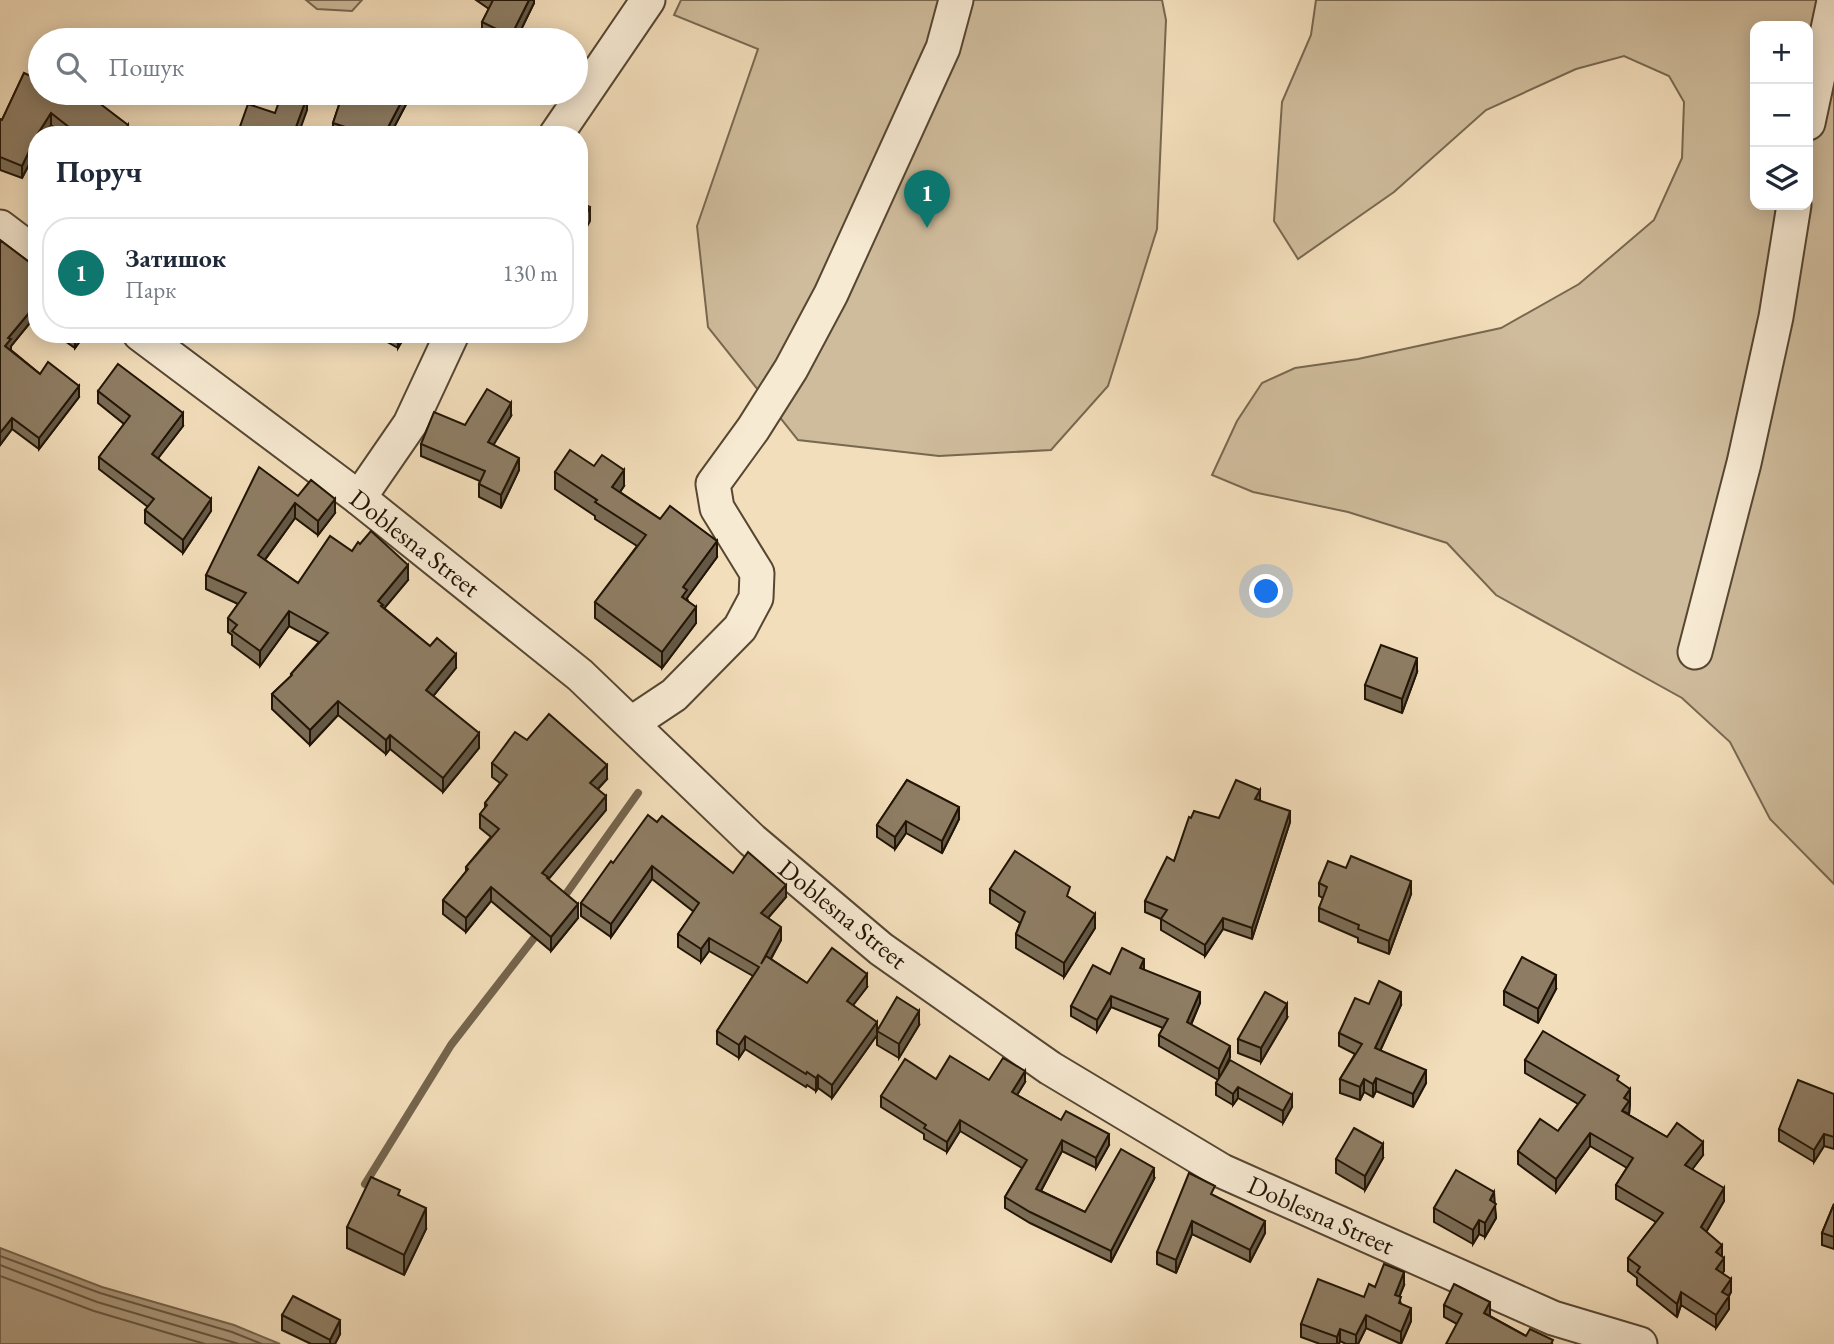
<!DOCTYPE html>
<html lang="uk">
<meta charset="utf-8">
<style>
body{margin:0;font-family:"EB Garamond",serif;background:#f6f6f7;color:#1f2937}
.controls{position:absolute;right:21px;top:21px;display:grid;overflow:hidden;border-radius:14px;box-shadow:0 4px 18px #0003}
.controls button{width:63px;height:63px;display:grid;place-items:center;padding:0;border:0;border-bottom:2px solid #e0e1e3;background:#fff;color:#1f2937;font:35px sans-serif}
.you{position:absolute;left:1267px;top:592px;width:24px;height:24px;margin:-18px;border:5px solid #fff;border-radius:50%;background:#1a73e8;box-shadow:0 0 0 10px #1a73e833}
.badge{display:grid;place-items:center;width:46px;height:46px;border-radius:50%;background:#0f766e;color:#fff;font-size:23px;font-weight:700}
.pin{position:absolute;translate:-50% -58px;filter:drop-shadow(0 2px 4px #0008)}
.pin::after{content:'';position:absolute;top:37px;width:24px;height:21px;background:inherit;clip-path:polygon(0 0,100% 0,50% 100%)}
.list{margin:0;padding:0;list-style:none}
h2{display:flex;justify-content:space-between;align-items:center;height:91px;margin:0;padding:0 28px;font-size:30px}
h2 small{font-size:23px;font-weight:400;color:#747a83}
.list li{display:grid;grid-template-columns:46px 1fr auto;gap:21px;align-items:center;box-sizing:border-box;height:112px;margin:0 14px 14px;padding:0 14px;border:2px solid #e0e1e3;border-radius:28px}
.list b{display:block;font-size:26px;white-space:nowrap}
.list p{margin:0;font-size:23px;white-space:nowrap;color:#747a83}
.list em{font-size:23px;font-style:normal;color:#747a83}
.icon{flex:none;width:38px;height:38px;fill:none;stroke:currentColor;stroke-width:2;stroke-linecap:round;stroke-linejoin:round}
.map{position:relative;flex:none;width:1834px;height:1344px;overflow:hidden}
.search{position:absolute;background:#fff;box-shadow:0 4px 18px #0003;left:28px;top:28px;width:560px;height:77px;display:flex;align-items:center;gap:18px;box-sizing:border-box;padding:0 24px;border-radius:38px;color:#747a83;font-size:26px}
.panel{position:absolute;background:#fff;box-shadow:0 4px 18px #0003;left:28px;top:126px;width:560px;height:217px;border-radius:28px}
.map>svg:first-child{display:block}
.green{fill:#cfbc9c;stroke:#786850;stroke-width:2;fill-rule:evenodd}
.water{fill:#ac997d;stroke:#74644d;stroke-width:2}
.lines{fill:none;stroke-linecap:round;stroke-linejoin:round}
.shore{stroke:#665641;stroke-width:2}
.stream{stroke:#74644d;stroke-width:8}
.minor-casing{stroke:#564632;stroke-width:37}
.minor{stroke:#f7ead3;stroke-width:33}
.wall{fill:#7a6c56;stroke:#211405;stroke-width:2}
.shaded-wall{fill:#635846;stroke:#211405;stroke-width:2}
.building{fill:#8e7d64;stroke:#211405;stroke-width:2}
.labels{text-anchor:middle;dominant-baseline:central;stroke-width:5;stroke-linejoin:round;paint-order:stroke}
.street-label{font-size:26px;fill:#211405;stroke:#f7ead3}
</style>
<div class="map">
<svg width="1834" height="1344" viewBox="0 0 1834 1344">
<rect width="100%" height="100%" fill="#f3debb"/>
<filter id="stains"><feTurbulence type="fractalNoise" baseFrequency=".00286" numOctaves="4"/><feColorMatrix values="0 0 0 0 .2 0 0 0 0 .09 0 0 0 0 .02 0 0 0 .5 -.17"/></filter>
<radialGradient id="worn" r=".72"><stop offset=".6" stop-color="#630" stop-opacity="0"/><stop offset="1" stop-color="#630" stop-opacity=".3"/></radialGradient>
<g class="green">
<polygon points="306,0 362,0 352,11 317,9"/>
<polygon points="681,0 1162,0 1166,20 1157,229 1108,386 1051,450 939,456 798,440 708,327 697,226 758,49 674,15"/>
<path d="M1316,0H1834V884L1770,819L1730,742L1682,698L1496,595L1447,543L1348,512L1253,492L1212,475L1237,421L1262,383L1295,368L1358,359L1501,328L1579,284L1654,220L1682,158L1684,102L1669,76L1624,56L1576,69L1486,110L1394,192L1298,259L1274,221L1282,102L1311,35ZM1755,26H1808V205H1755Z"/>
</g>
<polygon class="water" points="0,1248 102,1287 234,1325 280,1344 0,1344"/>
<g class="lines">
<g class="shore">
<polyline points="0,1256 100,1293 232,1332 262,1344"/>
<polyline points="0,1265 97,1302 239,1344"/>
<polyline points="0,1276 94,1311 205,1344"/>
</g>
<g class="stream">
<polyline points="561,901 638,793"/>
<polyline points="365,1184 451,1045 541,929"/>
</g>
<defs>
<g id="minor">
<polyline points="1808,123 1834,1"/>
<polyline points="556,135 648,0"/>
<polyline points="0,227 37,255"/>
<polyline points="140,334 359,498 580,675 752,840 881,949 1050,1068 1222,1171 1553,1318 1640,1344"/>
<polyline points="359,498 410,424 452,334"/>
<polyline points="1695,652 1744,463 1776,317 1794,205"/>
<polyline points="632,723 674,695 740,628 756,598 757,573 717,508 713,484 753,429 791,369 831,294 943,48 956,0"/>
</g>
</defs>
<use href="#minor" class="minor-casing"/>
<use href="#minor" class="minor"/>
</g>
<g class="wall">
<polygon points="476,0 534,0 534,3 516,40 490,40 482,36 482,22 489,9"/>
<polygon points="24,73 128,135 63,135 51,125 37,135 37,149 22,178 0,170 0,119 2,120"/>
<polygon points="343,93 412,93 390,135 334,135 333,134 333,123"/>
<polygon points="0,240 37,268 37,321 33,319 11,346 11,350 40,374 79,397 39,449 12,429 0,445"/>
<polygon points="55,334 85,334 75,348"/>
<polygon points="373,334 406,334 398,348"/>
<polygon points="98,391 183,426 158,458 211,511 183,553 145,523 145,510 148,507 99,469 99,457 124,424 98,403"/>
<polygon points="511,416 493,445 519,470 501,508 479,497 479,484 480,481 421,456 421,444 465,425"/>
<polygon points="555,472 624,486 620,492 717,557 687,598 696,623 662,668 595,618 595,602 637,546 595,519 595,516 555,489"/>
<polygon points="298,496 335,513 318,535 295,518 265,560 298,583 352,551 408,580 384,608 456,668 433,696 479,748 443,792 390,749 386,754 338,715 310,745 272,709 272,694 291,676 291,674 319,642 289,626 260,666 232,645 232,635 228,632 228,618 238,604 206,589 206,575"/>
<polygon points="1417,672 1402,713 1365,699 1365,685"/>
<polygon points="527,740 607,779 598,789 606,810 548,879 578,918 551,951 491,901 466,932 443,914 443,900 466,872 466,867 491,837 480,828 480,814 485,808 485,803 500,783 492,777 492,763"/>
<polygon points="907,780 959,819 942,853 906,833 895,849 877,837 877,825"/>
<polygon points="1260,801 1290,822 1252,939 1223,929 1205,956 1161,930 1161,919 1145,912 1145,901 1174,861 1191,818 1219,818"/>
<polygon points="613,863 733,873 786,897 768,918 781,940 771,959 807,983 867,987 853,1005 877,1030 919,1025 899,1058 877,1045 877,1035 832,1098 818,1088 816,1091 807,1085 806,1087 745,1049 739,1058 717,1044 717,1031 753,976 709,951 701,962 678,947 678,934 694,912 652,879 611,937 581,916 581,903"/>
<polygon points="1319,883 1411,894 1389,954 1358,942 1358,938 1319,921 1319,908 1323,898 1319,896"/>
<polygon points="990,889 1070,898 1095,928 1064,977 1016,948 1016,934 1020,923 990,903"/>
<polygon points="1144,970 1200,1003 1191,1025 1230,1057 1225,1069 1292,1107 1283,1123 1238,1098 1233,1105 1216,1095 1216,1083 1218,1080 1159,1046 1159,1035 1163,1028 1111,1007 1097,1031 1071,1016 1071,1006 1110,974"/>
<polygon points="1556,989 1538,1023 1504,1005 1504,991"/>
<polygon points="1369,1004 1401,1005 1380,1051 1426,1083 1413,1107 1376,1091 1373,1097 1364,1092 1360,1100 1340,1093 1340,1079 1355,1054 1339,1046 1339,1033"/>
<polygon points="1287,1018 1261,1062 1238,1053 1238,1039"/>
<polygon points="1525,1060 1619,1082 1630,1103 1629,1115 1667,1137 1703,1155 1692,1169 1724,1201 1706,1232 1722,1257 1724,1271 1722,1273 1731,1292 1729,1296 1729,1309 1716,1328 1681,1305 1677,1317 1637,1285 1637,1278 1628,1271 1628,1258 1656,1222 1616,1199 1616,1185 1627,1168 1590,1146 1556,1192 1518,1164 1518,1151 1558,1131 1578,1104 1525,1073"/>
<polygon points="936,1079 1025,1082 1017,1095 1061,1120 1109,1145 1096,1168 1062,1151 1041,1191 1085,1212 1154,1179 1111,1262 1030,1223 1005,1208 1005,1197 1022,1168 960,1131 947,1152 924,1139 924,1134 881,1107 881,1096"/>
<polygon points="1834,1094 1834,1149 1824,1146 1814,1162 1779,1141 1779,1129"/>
<polygon points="1383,1158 1365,1190 1336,1173 1336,1159"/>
<polygon points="1215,1196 1265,1233 1250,1262 1192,1234 1176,1273 1157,1264 1157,1252"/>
<polygon points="1494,1203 1496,1218 1485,1237 1479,1234 1473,1244 1434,1222 1434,1208"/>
<polygon points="1834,1204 1834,1249 1822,1245 1822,1233"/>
<polygon points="347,1227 426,1229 404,1275 347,1248"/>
<polygon points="1404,1285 1399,1297 1401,1304 1411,1321 1401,1344 1366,1328 1358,1344 1346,1344 1340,1341 1339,1344 1320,1344 1301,1337 1301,1324 1364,1297 1375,1287"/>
<polygon points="1444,1305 1490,1315 1490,1316 1526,1336 1553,1344 1457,1324 1444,1317"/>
<polygon points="282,1315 340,1334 335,1344 311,1344 282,1330"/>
</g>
<g class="shaded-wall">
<polygon points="529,0 534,0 534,3 516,40 511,40 511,36"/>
<polygon points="406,93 412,93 390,135 384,135"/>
<polygon points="307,97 307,110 298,135 293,135"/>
<polygon points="51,113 51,125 45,135 37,135"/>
<polygon points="128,125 128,135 122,135"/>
<polygon points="37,136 37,149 22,178 22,166"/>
<polygon points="590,207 590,221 579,241 579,227"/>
<polygon points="33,308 33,319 11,346 11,351 5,346 8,338"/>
<polygon points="77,334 85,334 75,348 75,337"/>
<polygon points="398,334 406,334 398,348"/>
<polygon points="79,386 79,397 39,449 39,438"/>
<polygon points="511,403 511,416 488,454 488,442"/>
<polygon points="183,413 183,426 152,466 152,454"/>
<polygon points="12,418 12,429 0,445 0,433"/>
<polygon points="519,458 519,470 501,508 501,495"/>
<polygon points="624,470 624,486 612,504 612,487"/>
<polygon points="211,499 211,511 183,553 183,540"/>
<polygon points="335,499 335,513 318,535 318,521"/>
<polygon points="295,503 295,518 258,569 258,555"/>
<polygon points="717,541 717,557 687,598 687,607 682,613 683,587"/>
<polygon points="408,565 408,580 383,610 378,601"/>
<polygon points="696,607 696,623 662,668 662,652"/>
<polygon points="289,611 289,626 260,666 260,651"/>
<polygon points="456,654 456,668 426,705 426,690"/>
<polygon points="1417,658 1417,672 1402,713 1402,699"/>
<polygon points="338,701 338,715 310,745 310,730"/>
<polygon points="479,733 479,748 443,792 443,778"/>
<polygon points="390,735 390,749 386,754 386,740"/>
<polygon points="607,765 607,779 590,797 590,783"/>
<polygon points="1260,790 1260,801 1255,799"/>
<polygon points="606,796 606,810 548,880 542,873"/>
<polygon points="959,807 959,819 942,853 942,841"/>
<polygon points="1290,811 1290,822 1252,939 1252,928"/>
<polygon points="906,821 906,833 895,849 895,837"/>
<polygon points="652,866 652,879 611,937 611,924"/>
<polygon points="1411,881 1411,894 1389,954 1389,941"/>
<polygon points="786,885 786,897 761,926 761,913"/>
<polygon points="491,887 491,901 466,932 466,918"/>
<polygon points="578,904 578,918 551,951 551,937"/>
<polygon points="1095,914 1095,928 1064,977 1064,963"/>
<polygon points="1223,918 1223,929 1205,956 1205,945"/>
<polygon points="781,927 781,940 761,976 761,964"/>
<polygon points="709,938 709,951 701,962 701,949"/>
<polygon points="1144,959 1144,970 1140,968"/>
<polygon points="867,974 867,987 847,1013 847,1001"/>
<polygon points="1556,975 1556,989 1538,1023 1538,1009"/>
<polygon points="1200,992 1200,1003 1187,1033 1187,1022"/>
<polygon points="1401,992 1401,1005 1375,1062 1375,1048"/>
<polygon points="1111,996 1111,1007 1097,1031 1097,1020"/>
<polygon points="1287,1004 1287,1018 1261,1062 1261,1048"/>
<polygon points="919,1011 919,1025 899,1058 899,1044"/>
<polygon points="877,1022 877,1035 832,1098 832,1085"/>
<polygon points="745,1036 745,1049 739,1058 739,1045"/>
<polygon points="1230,1046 1230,1057 1219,1080 1219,1069"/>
<polygon points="1426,1070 1426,1083 1413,1107 1413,1094"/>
<polygon points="1025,1071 1025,1082 1012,1103 1012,1092"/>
<polygon points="818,1075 818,1088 816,1091 816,1078"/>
<polygon points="1376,1078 1376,1091 1373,1097 1373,1084"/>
<polygon points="1364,1079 1364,1092 1360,1100 1360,1087"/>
<polygon points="1238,1087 1238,1098 1233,1105 1233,1094"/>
<polygon points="1630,1089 1630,1103 1629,1114 1622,1111 1624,1098"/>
<polygon points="1292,1095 1292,1107 1283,1123 1283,1111"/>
<polygon points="960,1120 960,1131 947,1152 947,1142"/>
<polygon points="1590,1133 1590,1146 1556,1192 1556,1179"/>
<polygon points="1109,1134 1109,1145 1096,1168 1096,1158"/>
<polygon points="1824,1134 1824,1146 1814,1162 1814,1150"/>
<polygon points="1062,1140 1062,1151 1036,1200 1036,1189"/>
<polygon points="1703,1142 1703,1155 1685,1179 1685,1165"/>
<polygon points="1383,1144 1383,1158 1365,1190 1365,1176"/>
<polygon points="1154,1168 1154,1179 1111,1262 1111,1251"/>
<polygon points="1724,1188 1724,1201 1701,1241 1701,1227"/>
<polygon points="1494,1192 1496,1218 1485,1237 1485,1223 1490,1200"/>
<polygon points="426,1208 426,1229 404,1275 404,1255"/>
<polygon points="1479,1220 1479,1234 1473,1244 1473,1230"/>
<polygon points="1192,1221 1192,1234 1176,1273 1176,1260"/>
<polygon points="1265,1221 1265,1233 1250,1262 1250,1250"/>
<polygon points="1722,1245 1722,1258 1716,1252"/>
<polygon points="1724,1258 1724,1271 1716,1282 1716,1269"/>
<polygon points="1404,1272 1404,1285 1395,1307 1395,1295"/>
<polygon points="1731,1279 1731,1292 1722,1305 1722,1292"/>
<polygon points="1681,1292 1681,1305 1677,1317 1677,1304"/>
<polygon points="1729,1296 1729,1309 1716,1328 1716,1315"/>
<polygon points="1490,1302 1490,1315 1484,1326 1484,1313"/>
<polygon points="1411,1308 1411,1321 1401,1344 1401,1332"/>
<polygon points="1366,1315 1366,1328 1358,1344 1356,1344 1356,1335"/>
<polygon points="340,1320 340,1334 335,1344 330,1344 330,1340"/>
<polygon points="1340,1329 1340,1341 1339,1344 1337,1344 1337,1337"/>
</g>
<g class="building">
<polygon points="493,0 529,0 511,36 482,22"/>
<polygon points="24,73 40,80 40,93 86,93 128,125 122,135 79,135 51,113 37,135 22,166 0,157 0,119 2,120"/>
<polygon points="282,93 296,93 307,97 293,135 237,135 248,104 275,113"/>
<polygon points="343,93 406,93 384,135 359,135 350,132 351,129 333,123"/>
<polygon points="579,202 590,207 579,227"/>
<polygon points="0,240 37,268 37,310 33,308 8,338 11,339 5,346 40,374 48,362 79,386 39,438 12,418 0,433"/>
<polygon points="118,364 183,413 152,454 211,499 183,540 145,510 154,499 99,457 130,416 98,391"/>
<polygon points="487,389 511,403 488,442 519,458 501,495 479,484 485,471 421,444 434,412 465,425"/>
<polygon points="570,450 594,466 602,455 624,470 612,487 660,519 670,506 717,541 683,587 687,590 682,597 696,607 662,652 595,602 646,535 595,502 597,500 555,472"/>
<polygon points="259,467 298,496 311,480 335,499 318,521 295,503 258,555 298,583 330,536 352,551 358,542 360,544 371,531 408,565 378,601 383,605 381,606 430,646 437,638 456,654 426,690 479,733 443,778 390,735 386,740 338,701 310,730 272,694 292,675 291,674 328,633 289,611 260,651 232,631 237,625 228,618 246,593 206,575"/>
<polygon points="1381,645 1417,658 1402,699 1365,685"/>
<polygon points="549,714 607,765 590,783 606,796 542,873 548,877 547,878 578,904 551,937 491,887 466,918 443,900 468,869 466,867 499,829 480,814 487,805 485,803 507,775 492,763 515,732 527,740"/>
<polygon points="907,780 959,807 942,841 906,821 895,837 877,825"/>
<polygon points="1236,780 1260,790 1255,799 1290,811 1252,928 1223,918 1205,945 1161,919 1167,910 1145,901 1167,857 1174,861 1189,817 1191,818 1194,811 1219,818"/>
<polygon points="648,815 657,822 662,816 733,873 748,852 786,885 761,913 781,927 761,964 766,956 807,983 832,948 867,974 847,1001 877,1022 832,1085 818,1075 816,1078 807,1072 806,1074 745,1036 739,1045 717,1031 759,967 709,938 701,949 678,934 699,903 652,866 611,924 581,903 611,861 613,863"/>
<polygon points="1015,851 1070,887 1067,896 1095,914 1064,963 1016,934 1025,912 990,889"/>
<polygon points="1351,856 1411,881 1389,941 1358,929 1359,925 1319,908 1327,887 1319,883 1328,861 1346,868"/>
<polygon points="1122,948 1144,959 1140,968 1200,992 1187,1022 1230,1046 1219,1069 1159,1035 1168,1019 1111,996 1097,1020 1071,1006 1093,965 1110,974"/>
<polygon points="1522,957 1556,975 1538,1009 1504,991"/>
<polygon points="1379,981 1401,992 1375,1048 1426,1070 1413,1094 1376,1078 1373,1084 1364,1079 1360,1087 1340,1079 1362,1044 1339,1033 1355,998 1369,1004"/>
<polygon points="1265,992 1287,1004 1261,1048 1238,1039"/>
<polygon points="897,997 919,1011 899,1044 877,1031"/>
<polygon points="1543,1031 1619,1076 1617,1080 1630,1089 1624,1098 1629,1101 1622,1111 1667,1137 1677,1123 1703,1142 1685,1165 1724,1188 1701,1227 1722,1245 1716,1252 1724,1258 1716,1269 1731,1279 1722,1292 1729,1296 1716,1315 1681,1292 1677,1304 1637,1272 1640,1267 1628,1258 1663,1213 1616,1185 1633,1158 1590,1133 1556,1179 1518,1151 1540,1119 1558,1131 1585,1095 1525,1060"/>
<polygon points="950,1056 989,1080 1003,1058 1025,1071 1012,1092 1061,1120 1066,1111 1109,1134 1096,1158 1062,1140 1036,1189 1085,1212 1121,1149 1154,1168 1111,1251 1030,1212 1005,1197 1027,1160 960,1120 947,1142 924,1128 926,1125 881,1096 905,1059 936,1079"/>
<polygon points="1230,1060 1292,1095 1283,1111 1238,1087 1233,1094 1216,1083"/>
<polygon points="1798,1080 1834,1094 1834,1137 1824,1134 1814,1150 1779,1129"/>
<polygon points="1354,1128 1383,1144 1365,1176 1336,1159"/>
<polygon points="1456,1170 1494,1192 1490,1200 1496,1204 1485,1223 1479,1220 1473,1230 1434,1208"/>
<polygon points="1189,1173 1215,1186 1211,1194 1265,1221 1250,1250 1192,1221 1176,1260 1157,1252"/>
<polygon points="371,1177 400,1190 398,1195 426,1208 404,1255 347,1227"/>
<polygon points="1834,1204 1834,1237 1822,1233"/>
<polygon points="1384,1264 1404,1272 1395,1295 1401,1297 1399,1303 1411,1308 1401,1332 1366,1315 1356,1335 1340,1329 1337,1337 1301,1324 1318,1279 1364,1297 1369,1284 1375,1287"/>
<polygon points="1454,1284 1490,1302 1484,1313 1526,1336 1530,1329 1553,1340 1551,1344 1446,1344 1462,1314 1444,1305"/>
<polygon points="293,1296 340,1320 330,1340 282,1315"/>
</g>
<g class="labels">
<g class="street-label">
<text transform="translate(415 543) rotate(38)">Doblesna Street</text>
<text transform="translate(843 914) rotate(39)">Doblesna Street</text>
<text transform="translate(1321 1215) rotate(24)">Doblesna Street</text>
</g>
</g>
<rect width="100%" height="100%" filter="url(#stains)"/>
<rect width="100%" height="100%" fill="url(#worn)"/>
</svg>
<div class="controls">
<button>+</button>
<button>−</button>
<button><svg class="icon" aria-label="layers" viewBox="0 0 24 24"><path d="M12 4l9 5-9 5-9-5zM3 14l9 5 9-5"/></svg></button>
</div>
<div class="you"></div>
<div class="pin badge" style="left:927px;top:228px">1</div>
<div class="search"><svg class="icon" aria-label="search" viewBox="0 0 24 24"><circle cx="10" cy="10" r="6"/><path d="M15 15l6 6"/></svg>Пошук</div>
<section class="panel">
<h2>Поруч<small></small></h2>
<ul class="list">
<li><span class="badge">1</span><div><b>Затишок</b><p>Парк</p></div><em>130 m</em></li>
</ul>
</section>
</div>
